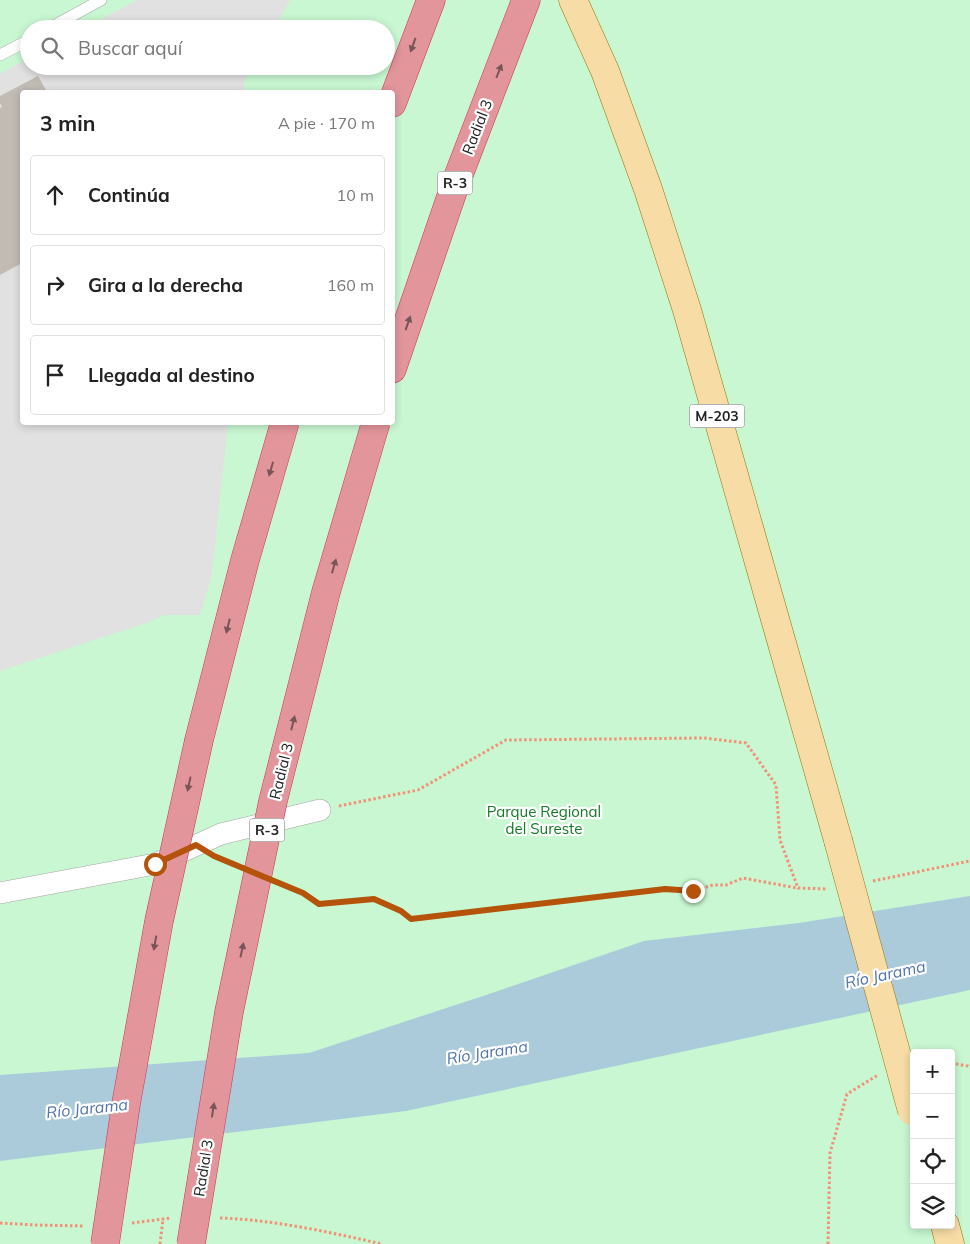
<!DOCTYPE html>
<html lang="es">
<meta charset="utf-8">
<style>
body{margin:0;font-family:Mulish,sans-serif;background:#f2f2f2;color:#222}
.controls{position:absolute;right:15px;bottom:15px;display:grid;overflow:hidden;border-radius:5px;box-shadow:0 2px 8px #0003}
.controls button{width:45px;height:45px;display:grid;place-items:center;padding:0;border:0;border-bottom:1px solid #e0e0e0;background:#fff;color:#222;font:25px sans-serif}
.stop{position:absolute;width:15px;height:15px;margin:-11px;border:4px solid #b45309;border-radius:50%;background:#fff}
.stop.end{background:#b45309;border-color:#fff;box-shadow:0 1px 5px #0008}
.list{margin:0;padding:0;list-style:none}
h2{display:flex;justify-content:space-between;align-items:center;height:65px;margin:0;padding:0 20px;font-size:21px}
h2 small{font-size:16px;font-weight:400;color:#767676}
.list li{display:grid;grid-template-columns:32px 1fr auto;gap:15px;align-items:center;box-sizing:border-box;height:80px;margin:0 10px 10px;padding:0 10px;border:1px solid #e0e0e0;border-radius:5px}
.list b{display:block;font-size:19px;white-space:nowrap}
.list em{font-size:16px;font-style:normal;color:#767676}
.icon{flex:none;width:28px;height:28px;fill:none;stroke:currentColor;stroke-width:2;stroke-linecap:round;stroke-linejoin:round}
.map{position:relative;flex:none;width:970px;height:1244px;overflow:hidden}
.search{position:absolute;background:#fff;box-shadow:0 2px 8px #0003;left:20px;top:20px;width:375px;height:55px;display:flex;align-items:center;gap:12px;box-sizing:border-box;padding:0 18px;border-radius:28px;color:#767676;font-size:19px}
.panel{position:absolute;background:#fff;box-shadow:0 2px 8px #0003;left:20px;top:90px;width:375px;height:335px;border-radius:5px}
.map>svg:first-child{display:block}
.park{fill:#c8f7d1;fill-rule:evenodd}
.parking{fill:#e1e1e1}
.water{fill:#abcbdb}
.building{fill:#c1bbb4}
.lines{fill:none;stroke-linecap:round;stroke-linejoin:round}
.service-casing{stroke:#a5a5a5;stroke-width:12}
.minor-casing{stroke:#a5a5a5;stroke-width:22}
.primary-casing{stroke:#947409;stroke-width:29}
.motorway-casing{stroke:#d13258;stroke-width:29}
.path{stroke:#f29177;stroke-width:3;stroke-dasharray:2.5 2.5;stroke-linecap:butt}
.service{stroke:#fff;stroke-width:11}
.minor{stroke:#fff;stroke-width:21}
.primary{stroke:#f7dca6;stroke-width:28}
.motorway{stroke:#e2959b;stroke-width:28}
.primary-bridge-casing{stroke:#947409;stroke-width:29;stroke-linecap:butt}
.motorway-bridge-casing{stroke:#d13258;stroke-width:29;stroke-linecap:butt}
.primary-bridge{stroke:#f7dca6;stroke-width:28}
.motorway-bridge{stroke:#e2959b;stroke-width:28}
.oneway{fill:#785558}
.route{stroke:#b45309;stroke-width:6}
.labels{text-anchor:middle;dominant-baseline:central;stroke-width:4.5;stroke-linejoin:round;paint-order:stroke}
.shield{fill:#fff;stroke:#646464;stroke-width:1}
.shield-label{font-size:14px;font-weight:bold;fill:#212121}
.street-label{font-size:15px;fill:#212121;stroke:#fff}
.park-label{font-size:15px;fill:#137a26;stroke:#fff}
.water-label{font-size:16px;font-style:italic;fill:#5275ab;stroke:#fff}
</style>
<div class="map">
<svg width="970" height="1244" viewBox="0 0 970 1244">
<rect width="100%" height="100%" fill="#f0eee8"/>
<path class="park" d="M0,0H970V1244H0ZM29,29H386V66H29ZM22,92H392V422H22ZM914,1053H951V1225H914Z"/>
<g class="parking">
<polygon points="137,0 290,0 274,29 83,29"/>
<polygon points="29,58 29,66 253,66 244,82 244,92 22,92 22,422 228,423 212,574 200,615 165,615 149,622 0,671 0,74"/>
</g>
<polygon class="water" points="970,896 970,990 406,1111 0,1161 0,1075 309,1053 492,993 644,941 799,923"/>
<polygon class="building" points="38,76 47,92 22,92 22,263 0,275 0,108 2,107 0,103 0,96"/>
<g class="lines">
<defs>
<g id="service">
<polyline points="48,29 101,0"/>
<polyline points="0,55 29,40"/>
</g>
<polyline id="minor" points="0,893 155,864 221,834 320,810"/>
<g id="primary">
<polyline points="573,0 605,71 648,189 687,310 838,840"/>
<polyline points="945,1225 950,1244"/>
</g>
<g id="motorway">
<polyline points="392,103 431,0"/>
<polyline points="392,369 456,182 526,0"/>
</g>
</defs>
<use href="#service" class="service-casing"/>
<use href="#minor" class="minor-casing"/>
<use href="#primary" class="primary-casing"/>
<use href="#motorway" class="motorway-casing"/>
<g class="path">
<polyline points="339,806 418,790 506,740 704,738 746,743 776,785 780,840 798,888 827,889"/>
<polyline points="219,858 236,866"/>
<polyline points="873,881 970,861"/>
<polyline points="279,883 303,893 319,904 374,899 401,911 411,919 665,889 693,891 713,885 726,885 743,878 797,888"/>
<polyline points="951,1063 968,1066 970,1068"/>
<path d="M220,1218C275,1220 329,1232 382,1244"/>
<polyline points="0,1223 36,1225 84,1226"/>
<polyline points="132,1223 171,1218"/>
<polyline points="160,1244 163,1219"/>
<polyline points="828,1244 830,1153 847,1094 878,1075"/>
</g>
<use href="#service" class="service"/>
<use href="#minor" class="minor"/>
<use href="#primary" class="primary"/>
<use href="#motorway" class="motorway"/>
<defs>
<polyline id="primary-bridge" points="838,840 912,1111"/>
<g id="motorway-bridge">
<polyline points="105,1244 126,1104 159,921 199,740 245,560 285,422"/>
<polyline points="191,1244 229,1012 273,801 326,592 376,422"/>
</g>
</defs>
<use href="#primary-bridge" class="primary-bridge-casing"/>
<use href="#motorway-bridge" class="motorway-bridge-casing"/>
<use href="#primary-bridge" class="primary-bridge"/>
<use href="#motorway-bridge" class="motorway-bridge"/>
</g>
<defs><path id="oneway-solid" d="M-6-.8H1V-3.2L6.5 0L1 3.2V.8H-6Z" transform="scale(1.25)"/></defs>
<g class="oneway">
<use href="#oneway-solid" transform="translate(413 45) rotate(110)"/>
<use href="#oneway-solid" transform="translate(499 71) rotate(-69)"/>
<use href="#oneway-solid" transform="translate(408 323) rotate(-71)"/>
<use href="#oneway-solid" transform="translate(271 469) rotate(106)"/>
<use href="#oneway-solid" transform="translate(334 566) rotate(-74)"/>
<use href="#oneway-solid" transform="translate(228 626) rotate(104)"/>
<use href="#oneway-solid" transform="translate(293 723) rotate(-76)"/>
<use href="#oneway-solid" transform="translate(189 784) rotate(102)"/>
<use href="#oneway-solid" transform="translate(155 943) rotate(100)"/>
<use href="#oneway-solid" transform="translate(242 950) rotate(-78)"/>
<use href="#oneway-solid" transform="translate(213 1110) rotate(-81)"/>
</g>
<g class="lines">
<polyline class="route" points="155,864 196,845 214,856 303,893 319,904 374,899 401,911 411,919 665,889 693,891"/>
</g>
<g class="labels">
<g class="shield">
<rect x="437.5" y="171.5" width="35" height="23" rx="4"/>
<rect x="689.5" y="404.5" width="55" height="23" rx="4"/>
<rect x="249.5" y="818.5" width="35" height="23" rx="4"/>
</g>
<g class="shield-label">
<text x="455" y="183">R-3</text>
<text x="717" y="416">M-203</text>
<text x="267" y="830">R-3</text>
</g>
<g class="street-label">
<text transform="translate(477 127) rotate(-69)">Radial 3</text>
<text transform="translate(281 771) rotate(-76)">Radial 3</text>
<text transform="translate(203 1168) rotate(-81)">Radial 3</text>
</g>
<g class="park-label">
<text x="544" y="811">Parque Regional<tspan x="544" dy="17">del Sureste</tspan></text>
</g>
<g class="water-label">
<text transform="translate(885 974) rotate(-12)">Río Jarama</text>
<text transform="translate(487 1052) rotate(-9)">Río Jarama</text>
<text transform="translate(87 1108) rotate(-6)">Río Jarama</text>
</g>
</g>
</svg>
<div class="controls">
<button>+</button>
<button>−</button>
<button><svg class="icon" aria-label="locate" viewBox="0 0 24 24"><circle cx="12" cy="12" r="6"/><path d="M12 2v4M12 18v4M2 12h4M18 12h4"/></svg></button>
<button><svg class="icon" aria-label="layers" viewBox="0 0 24 24"><path d="M12 4l9 5-9 5-9-5zM3 14l9 5 9-5"/></svg></button>
</div>
<div class="stop" style="left:155px;top:864px"></div>
<div class="stop end" style="left:693px;top:891px"></div>
<div class="search"><svg class="icon" aria-label="search" viewBox="0 0 24 24"><circle cx="10" cy="10" r="6"/><path d="M15 15l6 6"/></svg>Buscar aquí</div>
<section class="panel">
<h2>3 min<small>A pie · 170 m</small></h2>
<ul class="list">
<li><svg class="icon" aria-label="ahead" viewBox="0 0 24 24"><path d="M12 20V5M6 11l6-6 6 6"/></svg><div><b>Continúa</b></div><em>10 m</em></li>
<li><svg class="icon" aria-label="right" viewBox="0 0 24 24"><path d="M7 20v-9h11M14 6l5 5-5 5"/></svg><div><b>Gira a la derecha</b></div><em>160 m</em></li>
<li><svg class="icon" aria-label="arrive" viewBox="0 0 24 24"><path d="M6 21V4h12l-3 4 3 4H6"/></svg><div><b>Llegada al destino</b></div></li>
</ul>
</section>
</div>
